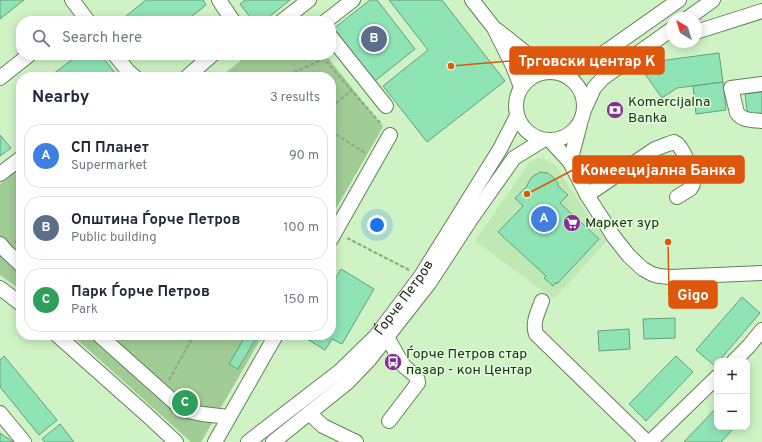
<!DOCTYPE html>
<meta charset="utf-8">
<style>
body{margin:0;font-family:Overpass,sans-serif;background:#f6f6f7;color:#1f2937}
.controls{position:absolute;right:12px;bottom:12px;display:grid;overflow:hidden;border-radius:8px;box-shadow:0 2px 10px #0003}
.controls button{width:36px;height:36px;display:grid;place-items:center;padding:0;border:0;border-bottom:1px solid #e0e1e3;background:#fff;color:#1f2937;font:20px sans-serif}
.compass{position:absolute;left:666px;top:12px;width:36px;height:36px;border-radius:50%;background:#fff;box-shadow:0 2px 10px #0003;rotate:322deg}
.you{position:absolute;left:377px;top:225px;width:14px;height:14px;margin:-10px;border:3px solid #fff;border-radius:50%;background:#1a73e8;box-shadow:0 0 0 6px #1a73e833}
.badge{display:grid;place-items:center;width:26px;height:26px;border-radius:50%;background:#db2777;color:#fff;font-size:13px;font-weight:700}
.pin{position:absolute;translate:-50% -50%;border:2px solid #fff;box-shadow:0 1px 4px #0006}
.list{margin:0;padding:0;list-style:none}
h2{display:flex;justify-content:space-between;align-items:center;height:52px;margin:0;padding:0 16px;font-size:17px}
h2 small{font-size:13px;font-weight:400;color:#747a83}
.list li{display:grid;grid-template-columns:26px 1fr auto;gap:12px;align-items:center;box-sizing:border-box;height:64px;margin:0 8px 8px;padding:0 8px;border:1px solid #e0e1e3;border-radius:16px}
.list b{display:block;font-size:15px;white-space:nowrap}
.list p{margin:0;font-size:13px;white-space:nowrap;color:#747a83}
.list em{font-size:13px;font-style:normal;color:#747a83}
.icon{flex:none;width:22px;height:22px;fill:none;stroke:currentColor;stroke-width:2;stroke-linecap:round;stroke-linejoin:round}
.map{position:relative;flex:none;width:762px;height:442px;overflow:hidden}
.search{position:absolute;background:#fff;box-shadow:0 2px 10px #0003;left:16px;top:16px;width:320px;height:44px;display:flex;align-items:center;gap:10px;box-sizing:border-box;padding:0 14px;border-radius:16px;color:#747a83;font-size:15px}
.panel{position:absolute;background:#fff;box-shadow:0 2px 10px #0003;left:16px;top:72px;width:320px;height:268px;border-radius:16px}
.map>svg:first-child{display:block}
.built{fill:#bfe8b4}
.green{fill:#a1cc96}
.building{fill:#8fe4b6;stroke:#679d7f}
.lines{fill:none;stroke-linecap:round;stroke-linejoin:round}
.minor-casing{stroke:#618259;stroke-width:16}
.path{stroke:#8ca885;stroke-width:2;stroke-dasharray:4 2;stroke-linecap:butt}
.minor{stroke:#fff;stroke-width:14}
.labels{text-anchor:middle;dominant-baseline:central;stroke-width:3;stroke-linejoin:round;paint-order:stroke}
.poi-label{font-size:14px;fill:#202e1d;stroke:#e1fed9;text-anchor:start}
.street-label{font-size:14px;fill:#202e1d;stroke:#e1fed9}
.leader{fill:none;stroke:#de570d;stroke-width:1.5}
.callout-dot{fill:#de570d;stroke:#e1fed9;stroke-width:1.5}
.callout{fill:#de570d;stroke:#de570d;stroke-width:1.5}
.callout-label{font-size:15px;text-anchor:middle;font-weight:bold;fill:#fff}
</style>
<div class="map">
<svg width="762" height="442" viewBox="0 0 762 442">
<rect width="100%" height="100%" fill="#cff3c5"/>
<polygon class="built" points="537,158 545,159 556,166 591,220 607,241 554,299 475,241 529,163"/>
<g class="green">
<polygon points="248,55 326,55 383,127 331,217 331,77 220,77"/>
<polygon points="21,166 21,290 0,275 0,184"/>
<polygon points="72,335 263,335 201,442 191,442"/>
</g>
<g class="building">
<polygon points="0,0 24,0 0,19"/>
<polygon points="146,0 203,0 206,5 186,21 120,21"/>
<polygon points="245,0 290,0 264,21 253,21 240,4"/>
<polygon points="370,0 377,0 415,49 375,81 333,29"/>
<polygon points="389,0 442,0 505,81 427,142 383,86 428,50"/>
<polygon points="719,53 723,82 677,88 662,98 645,74 666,60"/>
<polygon points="78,55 101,55 115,73 109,77 49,77"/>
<polygon points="723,82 726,110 696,114 693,86"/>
<polygon points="762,92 762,116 748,118 745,94"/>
<polygon points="0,135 11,148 0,156"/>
<polygon points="540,172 548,173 554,178 558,183 558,186 568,195 560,203 599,239 557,284 556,282 553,286 544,278 546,276 498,232 523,206 515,198 527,186 529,181 532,177"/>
<polygon points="341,269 374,289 342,344 332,339 325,350 302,336 302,335 331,335 331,286"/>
<polygon points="742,297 760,313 719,361 717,361 717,363 715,366 696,350"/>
<polygon points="675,318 675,338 644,339 643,319"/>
<polygon points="629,329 630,349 599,351 598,331"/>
<polygon points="246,335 258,335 238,369 229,364"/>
<polygon points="4,356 57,420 39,435 0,387 0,360"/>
<polygon points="676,356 693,372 646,421 629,404"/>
<polygon points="717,407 717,427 735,427 721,442 684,442"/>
<polygon points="60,424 74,442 45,442 42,439"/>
<polygon points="0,433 13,442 0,442"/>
</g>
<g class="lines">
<defs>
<g id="minor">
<polyline points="72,0 88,21"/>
<polyline points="219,0 233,21"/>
<polyline points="472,0 494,28 513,66 521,87"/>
<polyline points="688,18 713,0"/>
<polyline points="282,21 309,0"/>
<polyline points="326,21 353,0"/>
<polyline points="497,30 527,54 552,71"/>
<polyline points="696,32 762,11"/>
<polyline points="331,37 386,106"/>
<polyline points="115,55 128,71 135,77"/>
<circle cx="550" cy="106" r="34"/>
<polyline points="564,74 591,62 679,0"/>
<polyline points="187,77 212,55"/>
<polyline points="0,78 29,55"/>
<path d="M762,84L731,88L737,113C743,121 753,120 762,121"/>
<polyline points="585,108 594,88 603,78 672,29"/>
<polyline points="550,140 570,162 587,195 614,237 629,256 643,269 652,274 659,276 670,277 762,273"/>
<polyline points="570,162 580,124"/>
<polyline points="0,174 21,158"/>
<path d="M587,195L655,149L668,144L674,142C677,144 677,143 679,146C684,151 694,176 693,183C693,186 692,186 690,189L677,197"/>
<polyline points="331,239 390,135"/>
<polyline points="0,244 6,251 21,265"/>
<polyline points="0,288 21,304"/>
<path d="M542,301C538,312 532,323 536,334L647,442"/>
<polyline points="57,335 147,415 176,442"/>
<polyline points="99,335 183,410 202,414 229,417"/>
<path d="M387,337C392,345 398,358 404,366C409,372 418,374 418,383L389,421"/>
<polyline points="734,361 749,346 762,330"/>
<polyline points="0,413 24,442"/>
<polyline points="309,413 323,426 356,442"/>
<polyline points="215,442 276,335"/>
<path id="s1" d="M248,442L340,371L376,336L421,276L500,149L517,116"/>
<polyline points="273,442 348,382 369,360 430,282 471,219 514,158 543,140"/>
<polyline points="650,442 717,377"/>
</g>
</defs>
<use href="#minor" class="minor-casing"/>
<g class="path">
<polyline points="283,77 324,59 382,125"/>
<polyline points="331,107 351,91"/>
<polyline points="331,131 365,153"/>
<polyline points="347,238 411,271"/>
<polyline points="15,242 21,236"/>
<polyline points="169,380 194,335"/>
</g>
<use href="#minor" class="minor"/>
</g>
<defs>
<symbol id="bank-disc" viewBox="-11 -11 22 22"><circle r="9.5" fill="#852d99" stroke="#e1fed9"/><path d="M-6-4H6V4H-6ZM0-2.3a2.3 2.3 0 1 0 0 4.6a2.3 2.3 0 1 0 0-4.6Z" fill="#fff"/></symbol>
<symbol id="supermarket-disc" viewBox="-11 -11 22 22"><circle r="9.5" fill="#852d99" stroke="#e1fed9"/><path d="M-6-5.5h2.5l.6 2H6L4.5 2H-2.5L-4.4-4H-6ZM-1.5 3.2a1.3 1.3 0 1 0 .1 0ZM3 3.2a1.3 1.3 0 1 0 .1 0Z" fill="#fff"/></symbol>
<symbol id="bus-disc" viewBox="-11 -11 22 22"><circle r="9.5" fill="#852d99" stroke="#e1fed9"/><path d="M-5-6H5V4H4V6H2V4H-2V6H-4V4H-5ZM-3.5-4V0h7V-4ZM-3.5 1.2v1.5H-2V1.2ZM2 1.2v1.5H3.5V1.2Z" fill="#fff"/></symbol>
</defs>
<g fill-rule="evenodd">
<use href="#bank-disc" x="605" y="100" width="20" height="20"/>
<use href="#supermarket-disc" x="562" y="213" width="20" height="20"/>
<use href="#bus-disc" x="383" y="352" width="20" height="20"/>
</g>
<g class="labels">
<g class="poi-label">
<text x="628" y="102">Komercijalna<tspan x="628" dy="16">Banka</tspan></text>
<text x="585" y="223">Маркет зур</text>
<text x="406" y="354">Ѓорче Петров стар<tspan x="406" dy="16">пазар - кон Центар</tspan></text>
</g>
<g class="street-label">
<text stroke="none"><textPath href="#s1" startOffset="214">Ѓорче Петров</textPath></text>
</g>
</g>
<path class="leader" d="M451 66L510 61M527 194L573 170M668 242L669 295"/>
<g class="callout-dot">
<circle cx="451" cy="66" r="4"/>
<circle cx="527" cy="194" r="4"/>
<circle cx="668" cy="242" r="4"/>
</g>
<g class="callout">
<rect x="510" y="47" width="154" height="27" rx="4"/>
<rect x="573" y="156" width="171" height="27" rx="4"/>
<rect x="669" y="281" width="48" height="27" rx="4"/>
</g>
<g class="callout-label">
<text x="587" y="66">Трговски центар К</text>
<text x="658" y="175">Комеецијална Банка</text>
<text x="693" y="300">Gigo</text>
</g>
</svg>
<div class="controls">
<button>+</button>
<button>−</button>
</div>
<svg class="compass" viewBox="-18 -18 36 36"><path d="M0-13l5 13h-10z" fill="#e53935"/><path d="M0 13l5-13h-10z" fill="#747a83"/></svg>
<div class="you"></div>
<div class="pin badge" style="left:544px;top:219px;background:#3f7fe0">A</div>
<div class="pin badge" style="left:374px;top:39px;background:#5c6f8a">B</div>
<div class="pin badge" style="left:185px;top:403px;background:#2e9e5b">C</div>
<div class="search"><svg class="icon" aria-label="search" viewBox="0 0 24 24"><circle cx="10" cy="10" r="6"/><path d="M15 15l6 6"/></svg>Search here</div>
<section class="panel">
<h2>Nearby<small>3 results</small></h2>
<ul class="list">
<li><span class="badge" style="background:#3f7fe0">A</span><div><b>СП Планет</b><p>Supermarket</p></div><em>90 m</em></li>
<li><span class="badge" style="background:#5c6f8a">B</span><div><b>Општина Ѓорче Петров</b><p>Public building</p></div><em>100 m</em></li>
<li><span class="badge" style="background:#2e9e5b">C</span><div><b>Парк Ѓорче Петров</b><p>Park</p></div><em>150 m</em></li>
</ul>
</section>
</div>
